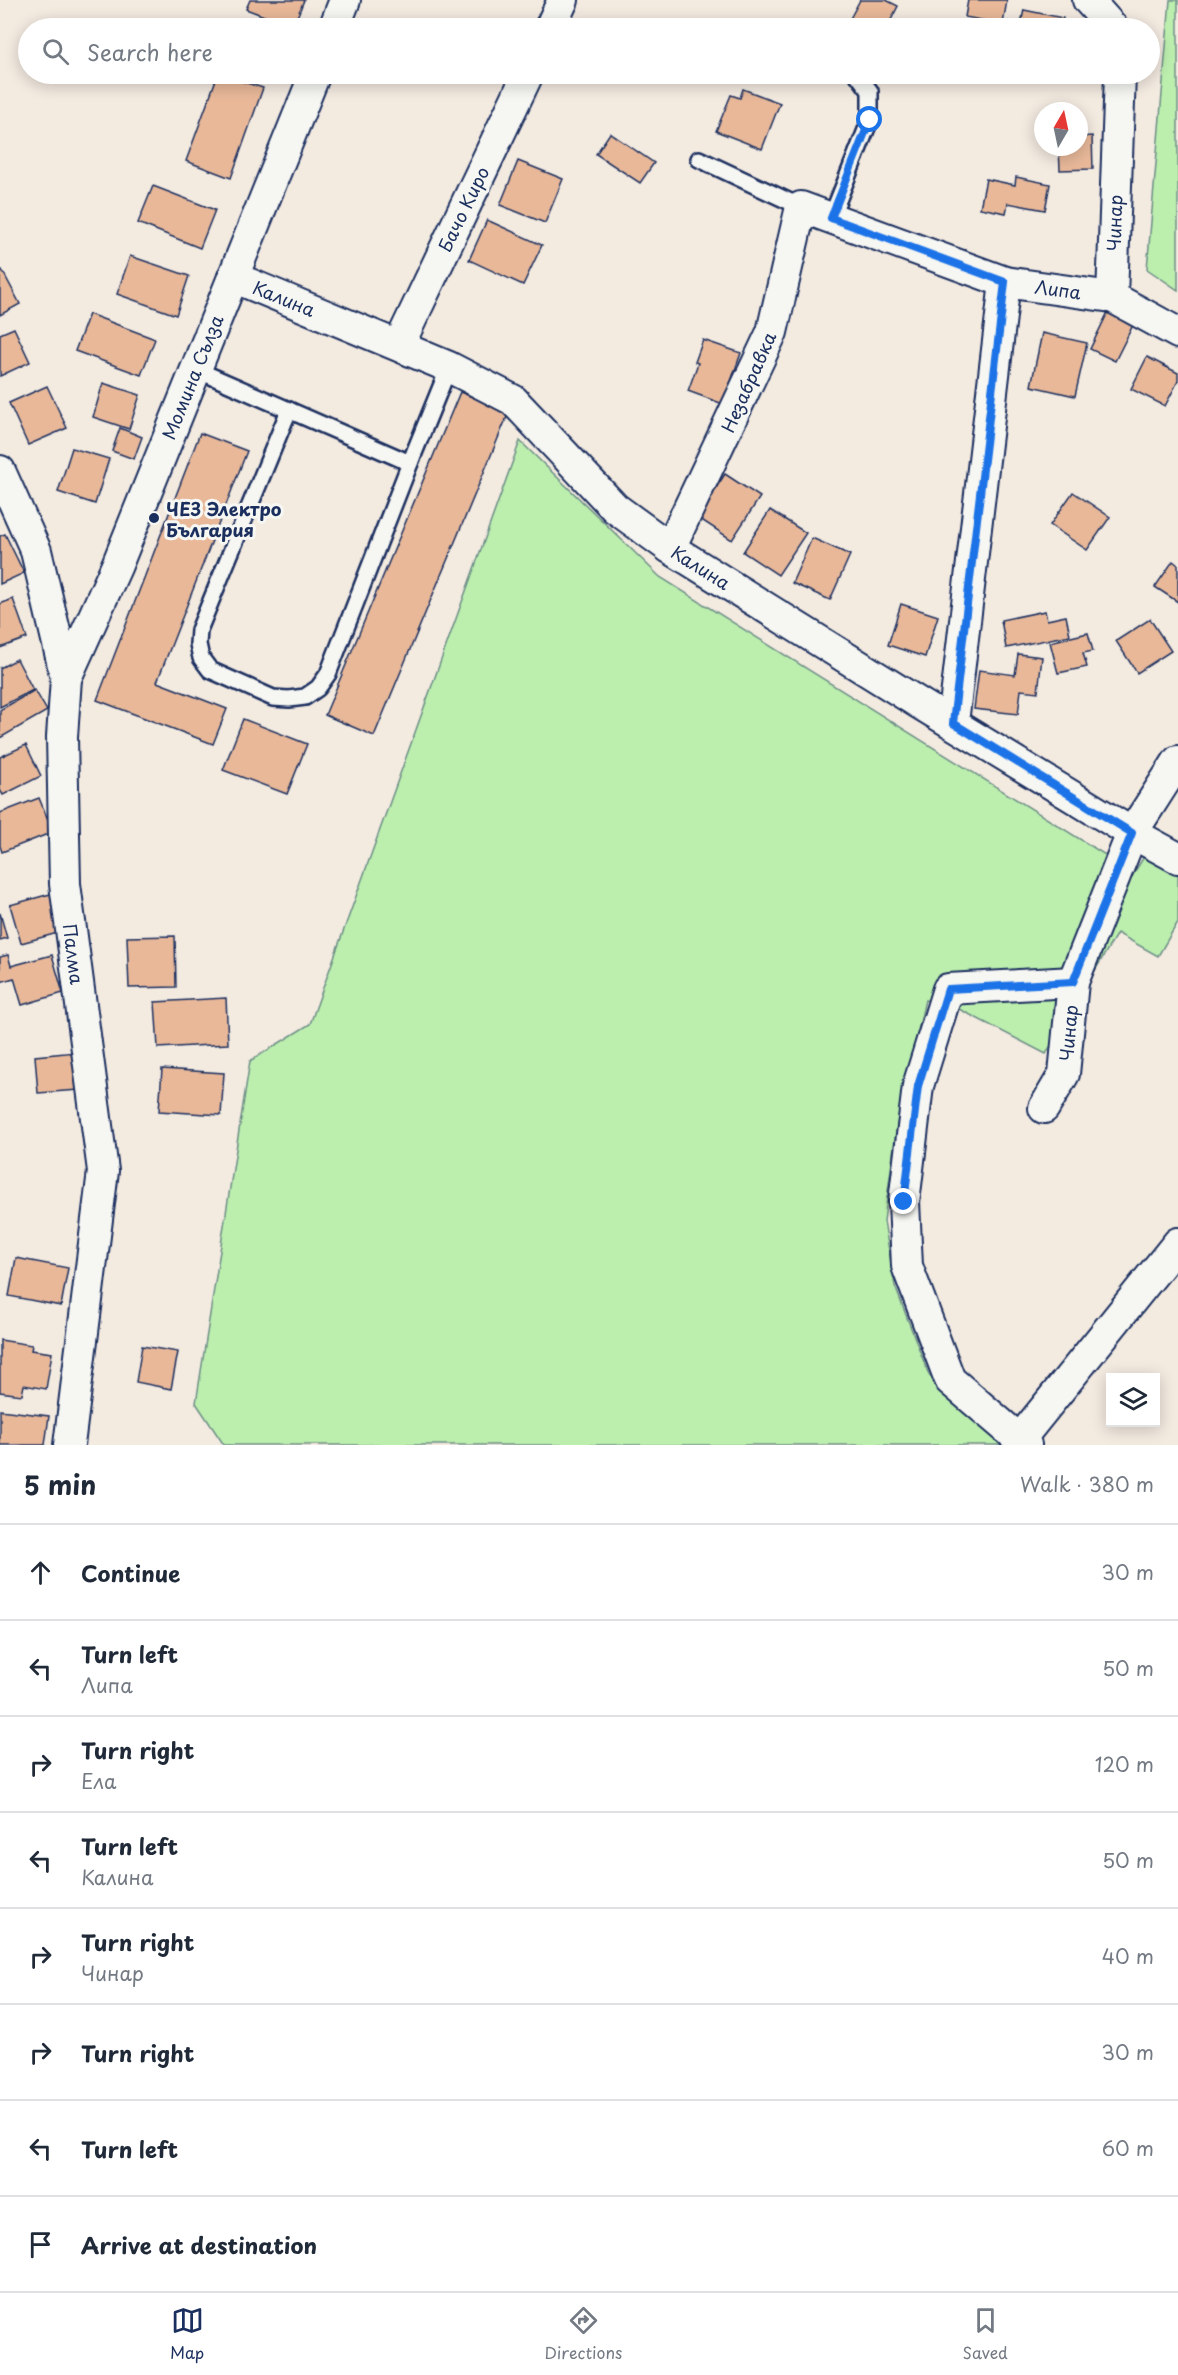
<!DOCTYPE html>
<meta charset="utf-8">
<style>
body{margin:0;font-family:"Playpen Sans",sans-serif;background:#f6f6f7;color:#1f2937}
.controls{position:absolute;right:18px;bottom:18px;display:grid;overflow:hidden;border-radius:0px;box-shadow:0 3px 15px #0003}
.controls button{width:54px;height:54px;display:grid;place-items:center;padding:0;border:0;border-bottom:2px solid #e0e1e3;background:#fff;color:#1f2937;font:30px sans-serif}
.compass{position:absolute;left:1034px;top:102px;width:54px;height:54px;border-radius:50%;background:#fff;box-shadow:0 3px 15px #0003;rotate:9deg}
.stop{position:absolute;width:18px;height:18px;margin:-14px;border:4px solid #1a73e8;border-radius:50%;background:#fff}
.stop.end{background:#1a73e8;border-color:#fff;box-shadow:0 2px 6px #0008}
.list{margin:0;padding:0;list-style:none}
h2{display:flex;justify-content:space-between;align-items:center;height:78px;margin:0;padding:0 24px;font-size:26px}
h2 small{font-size:20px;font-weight:400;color:#747a83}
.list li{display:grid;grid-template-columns:39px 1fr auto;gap:18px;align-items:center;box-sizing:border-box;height:96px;padding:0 24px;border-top:2px solid #e0e1e3}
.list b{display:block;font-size:22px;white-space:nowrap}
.list p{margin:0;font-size:20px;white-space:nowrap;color:#747a83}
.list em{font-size:20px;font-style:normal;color:#747a83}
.icon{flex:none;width:33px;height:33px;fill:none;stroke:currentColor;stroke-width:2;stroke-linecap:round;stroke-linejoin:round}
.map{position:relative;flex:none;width:1178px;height:1445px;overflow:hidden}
.search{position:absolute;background:#fff;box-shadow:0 3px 15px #0003;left:18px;right:18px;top:18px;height:66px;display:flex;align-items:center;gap:15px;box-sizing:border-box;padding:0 21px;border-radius:33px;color:#747a83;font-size:22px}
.sheet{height:846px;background:#fff}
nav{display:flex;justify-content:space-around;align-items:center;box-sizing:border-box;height:84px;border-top:2px solid #e0e1e3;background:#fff;font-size:16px;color:#747a83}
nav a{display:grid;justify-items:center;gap:3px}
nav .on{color:#1b2f5e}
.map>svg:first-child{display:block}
.green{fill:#bceeae;stroke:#6c8e86;stroke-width:1.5}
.building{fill:#e8b899;stroke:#1b2f5e;stroke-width:1.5}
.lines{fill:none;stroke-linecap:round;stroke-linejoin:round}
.lane-casing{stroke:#1b2f5e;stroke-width:20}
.street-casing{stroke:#1b2f5e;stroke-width:34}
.lane{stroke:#f6f6f2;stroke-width:15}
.street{stroke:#f6f6f2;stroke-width:30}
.route{stroke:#1a73e8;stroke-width:8}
.poi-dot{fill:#1b2f5e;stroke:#f6f6f2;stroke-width:2}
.labels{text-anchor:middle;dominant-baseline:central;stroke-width:6;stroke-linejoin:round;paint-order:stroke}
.street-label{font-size:18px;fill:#1b2f5e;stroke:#f6f6f2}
.poi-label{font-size:18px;font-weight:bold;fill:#1b2f5e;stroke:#f6f6f2;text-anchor:start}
</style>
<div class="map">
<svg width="1178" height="1445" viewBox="0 0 1178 1445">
<rect width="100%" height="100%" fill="#f3eae0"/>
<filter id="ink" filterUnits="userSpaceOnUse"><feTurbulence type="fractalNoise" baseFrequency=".0167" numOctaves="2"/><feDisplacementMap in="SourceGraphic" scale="12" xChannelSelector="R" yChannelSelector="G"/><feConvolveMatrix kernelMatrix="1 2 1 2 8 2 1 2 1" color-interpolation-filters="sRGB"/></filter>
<g filter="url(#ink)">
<g class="green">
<polygon points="1170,0 1178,0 1178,290 1147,269"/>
<polygon points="520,441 660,577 1134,873 1145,855 1178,874 1178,922 1158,956 1117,933 1046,1054 959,1009 925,1000 897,1124 884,1221 895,1286 929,1375 1005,1445 224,1445 196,1403 250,1061 310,1024"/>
</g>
<g class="building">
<polygon points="250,0 304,0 293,27 246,9"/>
<polygon points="860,0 886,0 898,6 891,20 905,28 851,28 846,26"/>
<polygon points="968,0 1007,0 1003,24 965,17"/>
<polygon points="1024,10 1063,18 1061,28 1020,28"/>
<polygon points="218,74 263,88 231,178 186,161"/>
<polygon points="743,89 780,103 762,149 716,131 731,95 740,98"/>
<polygon points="610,133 654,163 640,183 596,154"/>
<polygon points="1092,136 1093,169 1060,170 1059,147 1079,147 1079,137"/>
<polygon points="518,161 563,179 545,223 500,205"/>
<polygon points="1016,177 1050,184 1045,210 1008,203 1006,213 980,208 986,179 1015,185"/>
<polygon points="153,186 215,210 200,248 138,223"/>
<polygon points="487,220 542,245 523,285 469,260"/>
<polygon points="130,256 189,276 176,315 117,294"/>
<polygon points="2,270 20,304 0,315 0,272"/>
<polygon points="1110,308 1135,321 1115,361 1090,349"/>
<polygon points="89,314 155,339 141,375 75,351"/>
<polygon points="14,328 30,362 0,376 0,334"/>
<polygon points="1042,333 1087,343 1075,396 1031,386"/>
<polygon points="703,340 741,353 723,404 688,391 698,363 695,362"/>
<polygon points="1147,357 1178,373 1178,381 1165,406 1131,389"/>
<polygon points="103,383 140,395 129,429 93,417"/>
<polygon points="47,386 67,428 28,445 9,403"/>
<polygon points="460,392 509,412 374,736 325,715"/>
<polygon points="120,428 142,437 134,459 112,451"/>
<polygon points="200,433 247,451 157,682 227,709 213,744 97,700"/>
<polygon points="72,448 109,459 95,504 58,492"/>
<polygon points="725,474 760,497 732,540 697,517"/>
<polygon points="1073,492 1110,517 1087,550 1050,525"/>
<polygon points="770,510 806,533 778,575 743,552"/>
<polygon points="5,534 24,573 0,584 0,536"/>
<polygon points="812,538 850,555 830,600 792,583"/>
<polygon points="1173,561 1178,565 1178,602 1155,587"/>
<polygon points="13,599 27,638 0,648 0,604"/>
<polygon points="901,604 938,616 925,657 888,645"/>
<polygon points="1045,611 1047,620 1066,616 1070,635 1006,648 1001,620"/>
<polygon points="1150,619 1171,651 1137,673 1116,641"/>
<polygon points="1088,633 1093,651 1083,653 1087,667 1058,673 1050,642"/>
<polygon points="1018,654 1042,657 1038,692 1021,690 1018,714 974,709 979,670 1015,675"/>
<polygon points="17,659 33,690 0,707 0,668"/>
<polygon points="35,690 47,711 0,738 0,710"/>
<polygon points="243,719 307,744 287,794 223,770"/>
<polygon points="26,745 41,776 3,795 0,790 0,757"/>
<polygon points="39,798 53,832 2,852 0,846 0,813"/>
<polygon points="54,893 65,931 21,943 10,905"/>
<polygon points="0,913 7,938 0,940"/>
<polygon points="175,936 176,987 129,988 127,937"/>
<polygon points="8,955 11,966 52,955 63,993 22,1005 14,978 0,982 0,957"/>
<polygon points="226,998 228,1044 158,1048 155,1002"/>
<polygon points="76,1052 79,1090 38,1093 35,1056"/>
<polygon points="162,1069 224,1073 221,1115 159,1111"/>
<polygon points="16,1258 68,1268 61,1306 9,1296"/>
<polygon points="0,1340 32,1345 31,1350 52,1353 46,1389 24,1385 22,1395 0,1392"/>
<polygon points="142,1346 178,1352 171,1389 136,1382"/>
<polygon points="0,1410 49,1416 45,1445 0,1445"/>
</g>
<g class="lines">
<defs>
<g id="lane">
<polyline points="699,159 801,207"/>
<polyline points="831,218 870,120 870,91 857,74"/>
<polyline points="195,369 410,463 449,367"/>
<polyline points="289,410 199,630 198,644 201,658 210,670 273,698 289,699 305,697 318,688 328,674 410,463"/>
</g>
<g id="street">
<polyline points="1088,0 1113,28"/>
<polyline points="334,28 345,0"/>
<polyline points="550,28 563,0"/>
<polyline points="1120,74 1112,297 1178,333"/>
<polyline points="233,277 449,367 513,400 615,508 670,548 922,705 1132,833 1178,858"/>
<polyline points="399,345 528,74"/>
<polyline points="0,471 36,551 66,678 62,737 65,884 103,1171 69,1445"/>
<polyline points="670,548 772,332 801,207 1005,282 1112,297"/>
<polyline points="66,678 117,565 315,74"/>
<polyline points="953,723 1005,282"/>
<polyline points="1044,1108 1064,1074 1073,982 1132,833 1178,761"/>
<polyline points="1020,1439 1178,1243"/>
<polyline points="1026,1445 950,1380 907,1266 904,1202 918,1086 948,989 1073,982"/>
</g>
</defs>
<use href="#lane" class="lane-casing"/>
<use href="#street" class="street-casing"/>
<use href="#lane" class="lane"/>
<use href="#street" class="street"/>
</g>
</g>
<g class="lines" filter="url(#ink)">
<polyline class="route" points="870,120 831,218 1005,282 953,723 1132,833 1073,982 948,989 918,1086 904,1202"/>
</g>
<circle class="poi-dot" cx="154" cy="518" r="6"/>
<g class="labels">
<g class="street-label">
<text transform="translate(463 209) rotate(-64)">Бачо Киро</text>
<text transform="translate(1114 223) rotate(-88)">Чинар</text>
<text transform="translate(1058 289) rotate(8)">Липа</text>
<text transform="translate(284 298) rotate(22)">Калина</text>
<text transform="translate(192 377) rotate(-68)">Момина Сълза</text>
<text transform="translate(748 382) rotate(-66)">Незабравка</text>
<text transform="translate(701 567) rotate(32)">Калина</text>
<text transform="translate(74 954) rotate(83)">Палма</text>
<text transform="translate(1068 1033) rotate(-85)">Чинар</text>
</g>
<g class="poi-label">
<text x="166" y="508">ЧЕЗ Электро<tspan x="166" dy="21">България</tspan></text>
</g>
</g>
</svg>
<div class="controls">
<button><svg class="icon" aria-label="layers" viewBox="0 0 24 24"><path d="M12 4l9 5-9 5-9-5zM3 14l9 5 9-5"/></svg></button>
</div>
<svg class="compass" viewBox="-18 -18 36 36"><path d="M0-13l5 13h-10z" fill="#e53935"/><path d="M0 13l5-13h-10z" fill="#747a83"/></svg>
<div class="stop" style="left:870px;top:120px"></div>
<div class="stop end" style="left:904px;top:1202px"></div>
<div class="search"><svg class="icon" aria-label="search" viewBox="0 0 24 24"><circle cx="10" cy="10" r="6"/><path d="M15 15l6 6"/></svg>Search here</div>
</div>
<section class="sheet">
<h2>5 min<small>Walk · 380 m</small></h2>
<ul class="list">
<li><svg class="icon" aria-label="ahead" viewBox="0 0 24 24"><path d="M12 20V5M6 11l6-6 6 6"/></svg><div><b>Continue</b></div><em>30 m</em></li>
<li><svg class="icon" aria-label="left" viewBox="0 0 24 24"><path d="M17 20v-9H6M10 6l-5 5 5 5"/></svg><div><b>Turn left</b><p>Липа</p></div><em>50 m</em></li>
<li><svg class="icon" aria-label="right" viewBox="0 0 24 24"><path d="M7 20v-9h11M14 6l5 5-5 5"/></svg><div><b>Turn right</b><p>Ела</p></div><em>120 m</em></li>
<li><svg class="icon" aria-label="left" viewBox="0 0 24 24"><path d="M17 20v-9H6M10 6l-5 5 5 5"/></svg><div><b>Turn left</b><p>Калина</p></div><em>50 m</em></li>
<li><svg class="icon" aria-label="right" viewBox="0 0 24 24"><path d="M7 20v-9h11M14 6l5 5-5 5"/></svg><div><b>Turn right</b><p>Чинар</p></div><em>40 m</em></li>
<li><svg class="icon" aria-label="right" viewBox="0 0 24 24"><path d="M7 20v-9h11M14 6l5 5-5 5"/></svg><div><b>Turn right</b></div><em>30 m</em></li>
<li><svg class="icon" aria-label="left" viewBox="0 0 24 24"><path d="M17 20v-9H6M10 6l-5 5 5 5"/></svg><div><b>Turn left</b></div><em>60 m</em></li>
<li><svg class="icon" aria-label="arrive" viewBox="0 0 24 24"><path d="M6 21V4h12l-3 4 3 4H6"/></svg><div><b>Arrive at destination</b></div></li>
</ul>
</section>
<nav>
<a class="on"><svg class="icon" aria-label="map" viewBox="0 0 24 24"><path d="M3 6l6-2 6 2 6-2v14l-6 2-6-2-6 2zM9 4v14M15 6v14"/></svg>Map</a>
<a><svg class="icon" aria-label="directions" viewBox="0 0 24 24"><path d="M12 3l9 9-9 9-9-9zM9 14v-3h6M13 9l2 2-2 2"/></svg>Directions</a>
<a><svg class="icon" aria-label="saved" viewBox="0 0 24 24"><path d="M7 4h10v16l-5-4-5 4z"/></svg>Saved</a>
</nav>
